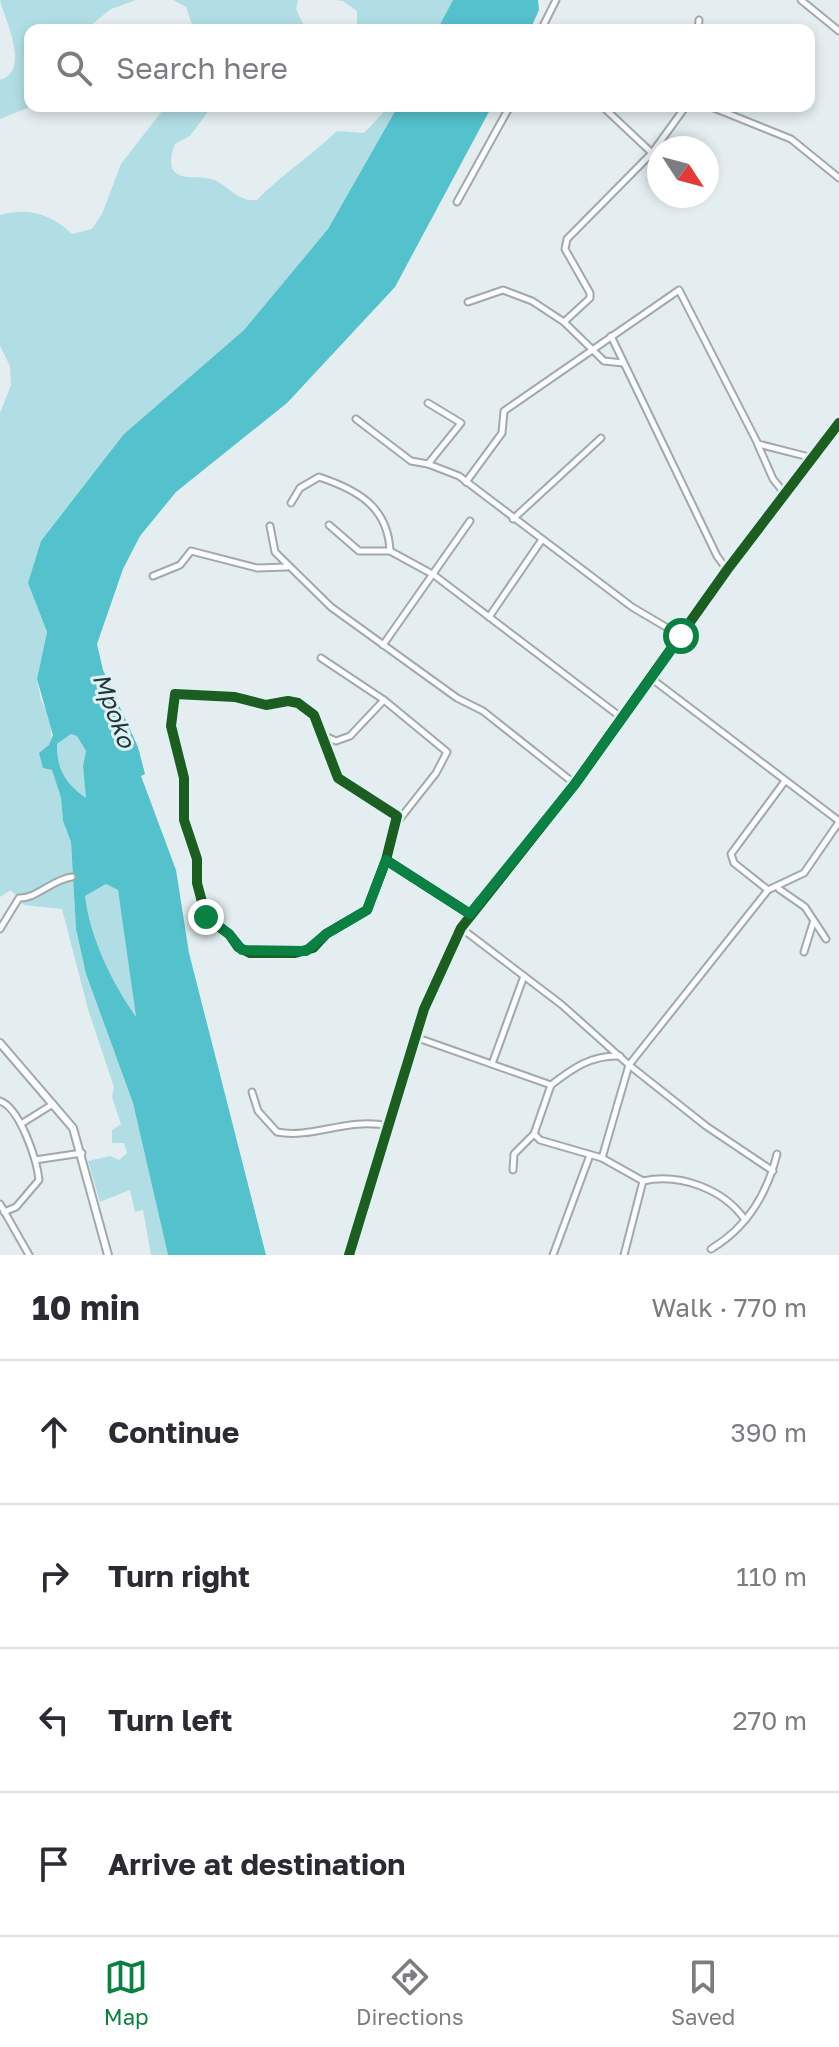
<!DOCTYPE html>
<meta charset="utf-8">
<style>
body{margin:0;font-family:"Golos Text",sans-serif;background:#f2f2f3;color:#2b2b33}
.compass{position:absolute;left:647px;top:136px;width:72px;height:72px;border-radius:50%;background:#fff;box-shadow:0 4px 12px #0003;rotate:126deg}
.stop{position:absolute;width:24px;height:24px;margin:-18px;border:6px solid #0b8043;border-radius:50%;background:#fff}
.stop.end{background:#0b8043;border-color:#fff;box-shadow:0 2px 8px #0008}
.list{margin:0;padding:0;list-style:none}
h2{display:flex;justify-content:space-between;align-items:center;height:104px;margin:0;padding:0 32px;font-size:34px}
h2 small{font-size:26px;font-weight:400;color:#7c7c81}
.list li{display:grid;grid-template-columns:52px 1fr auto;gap:24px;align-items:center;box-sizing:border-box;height:144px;padding:0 32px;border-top:2px solid #e1e1e2}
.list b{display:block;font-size:30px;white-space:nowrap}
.list em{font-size:26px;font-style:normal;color:#7c7c81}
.icon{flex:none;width:44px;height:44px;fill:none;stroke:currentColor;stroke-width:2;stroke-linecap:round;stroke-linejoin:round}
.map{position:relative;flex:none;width:839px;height:1255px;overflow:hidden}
.search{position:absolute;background:#fff;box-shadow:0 4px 12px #0003;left:24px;right:24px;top:24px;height:88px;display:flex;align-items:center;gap:20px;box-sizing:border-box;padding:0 28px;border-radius:16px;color:#7c7c81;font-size:30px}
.sheet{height:680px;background:#fff}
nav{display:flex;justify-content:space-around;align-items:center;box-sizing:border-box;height:112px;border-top:2px solid #e1e1e2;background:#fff;font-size:22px;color:#7c7c81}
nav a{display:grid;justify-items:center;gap:4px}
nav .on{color:#0b8043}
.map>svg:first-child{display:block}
.green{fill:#b1dee4}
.water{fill:#53c2cc;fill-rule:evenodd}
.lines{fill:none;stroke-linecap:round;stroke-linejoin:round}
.minor-casing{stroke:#a2a9aa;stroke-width:9}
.tertiary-casing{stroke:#a2a9aa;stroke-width:10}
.minor{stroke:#fbfcfd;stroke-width:5}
.tertiary{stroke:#fbfcfd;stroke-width:6}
.cycleway-casing{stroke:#e0f1f4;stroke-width:15}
.cycleway{stroke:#1b5e20;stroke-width:10}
.route{stroke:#0b8043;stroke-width:10}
.labels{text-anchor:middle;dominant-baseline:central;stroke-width:6;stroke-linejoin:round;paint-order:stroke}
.water-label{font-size:24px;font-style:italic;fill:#203739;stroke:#e0f1f4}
</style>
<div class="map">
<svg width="839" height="1255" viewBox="0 0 839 1255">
<rect width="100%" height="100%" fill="#e4eef0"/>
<g class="green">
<path d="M0,0H136L111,9L85,30H30L32,106L0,119V80C32,71 4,18 0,0Z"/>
<polygon points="173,0 298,0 296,9 306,30 194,30 186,7"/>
<polygon points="334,0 453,0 437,30 357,30 357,11 343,1"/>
<path d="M166,106H212L190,136L175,144C172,152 169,162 173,170C181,181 199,175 211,179C229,184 235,202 257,200C282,174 311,156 337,131L364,133L383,113L385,106H398L328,229L244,330L124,434L28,583L47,632L37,679L41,700L51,721L52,770L61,798L63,821L71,842L76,929L86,974L133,1103L168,1255H151L143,1210L135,1212L130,1190L100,1202L88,1161L110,1156L119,1160L127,1153L124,1143H112V1130L121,1124L112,1097L114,1087L88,1009L62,909L24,905L11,890L0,897V413L11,385L10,366L0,346V215C29,207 51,214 72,234L92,229L102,214L121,164Z"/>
<path d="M71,734L77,736L86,751L83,766L87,799C65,783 57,771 57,744Z"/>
<path d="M106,884L118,889L136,1018C112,981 90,939 85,896Z"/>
</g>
<g class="water">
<polygon points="453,0 538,0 539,10 530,30 437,30"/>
<path d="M398,106H492L395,287L287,403L176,492L140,536L123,569L97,644L103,670L138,747L145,774L141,776L176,870L189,953L266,1255H168L133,1103L86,974L76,929L71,842L63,821L61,798L52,770L43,768L39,753L49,745L53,735L37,679L47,632L28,583L41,541L124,434L244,330L328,229ZM71,734L77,736L86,751L83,766L86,798C65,783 57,770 57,744ZM106,884L118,890L136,1017C112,982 90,938 85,896Z"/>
</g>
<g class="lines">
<defs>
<g id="minor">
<polyline points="801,0 839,31"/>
<polyline points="541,30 556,0"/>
<polyline points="698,30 699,20"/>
<polyline points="602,106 652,153 686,106"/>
<polyline points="709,106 791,139 839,178"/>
<polyline points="457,202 510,106"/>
<polyline points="468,302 503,290 532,301 564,322 604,361 623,363"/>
<polyline points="564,322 590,298 590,293 565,249 567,239 652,153"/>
<polyline points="611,336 717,556 727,570"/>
<polyline points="428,403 461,423 428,464"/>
<polyline points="356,419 411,461 428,464 459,476 632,607 681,636"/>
<polyline points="758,445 773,479 785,494"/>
<polyline points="466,482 502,433 504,411 679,290 758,444 813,458"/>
<path d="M291,503L300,488L319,477C358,490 388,507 390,551"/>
<polyline points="513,519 601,438"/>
<polyline points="329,525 359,551 390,551 434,575 622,718"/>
<polyline points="270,526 275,552 331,607 457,698 483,711 575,784"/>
<polyline points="153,576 180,565 191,551 257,568 287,567"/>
<polyline points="489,617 541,541"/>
<polyline points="383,645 470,521"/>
<polyline points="321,658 384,700 447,752 436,773 399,820"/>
<polyline points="652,679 839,821"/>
<polyline points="322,735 336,741 350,736 384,700"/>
<polyline points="386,860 397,816 338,778 314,715 298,703 288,701 266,705 235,697 175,694 171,726 184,778 184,820 197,859 197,883 206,917 229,934 238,947 250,953 295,953 313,948 326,934 367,910 386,860 470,914"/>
<polyline points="779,889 805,907 826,939"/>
<polyline points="768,890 804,873 839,822"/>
<polyline points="461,928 562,1005 629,1065 706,1126 773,1171"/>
<path d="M0,929L19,898C36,899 53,879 72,877"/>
<polyline points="804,952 813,923"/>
<polyline points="415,1037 551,1085 534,1134 540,1140 602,1158 643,1181 624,1255"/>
<polyline points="492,1064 524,976"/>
<path d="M551,1085C573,1068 591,1055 620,1056"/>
<path d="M252,1092L258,1111L277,1132C313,1139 348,1117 388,1126"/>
<path d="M0,1101C20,1108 37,1160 39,1180L16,1207L4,1212"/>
<polyline points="21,1124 53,1104"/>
<polyline points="602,1158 629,1065 768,890 734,863 731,854 785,781"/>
<polyline points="35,1160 82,1153"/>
<polyline points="513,1170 514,1154 534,1134"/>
<path d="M643,1181C680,1173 724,1189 745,1220"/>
<polyline points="0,1204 29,1255"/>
<path d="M711,1249C748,1227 767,1194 777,1154"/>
<polyline points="553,1255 590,1155"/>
</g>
<g id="tertiary">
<polyline points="0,1043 73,1128 108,1255"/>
<polyline points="349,1255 424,1009 461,928 575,784 727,570 839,423"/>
</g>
</defs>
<use href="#minor" class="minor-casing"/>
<use href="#tertiary" class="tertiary-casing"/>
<use href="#minor" class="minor"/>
<use href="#tertiary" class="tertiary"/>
<defs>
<g id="cycleway">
<polyline points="386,860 397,816 338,778 314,715 298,703 288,701 266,705 235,697 175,694 171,726 184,778 184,820 197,859 197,883 206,917 229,934 238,947 250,953 295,953 313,948 326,934 367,910 386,860 470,914"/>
<polyline points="349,1255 424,1009 461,928 575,784 727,570 839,423"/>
</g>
</defs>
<use href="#cycleway" class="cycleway-casing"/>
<use href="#cycleway" class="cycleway"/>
</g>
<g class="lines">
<polyline class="route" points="206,917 229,934 242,950 306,951 326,934 367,910 386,860 470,914 575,784 681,636"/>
</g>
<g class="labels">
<g class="water-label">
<text transform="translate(115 710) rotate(69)">Mpoko</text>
</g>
</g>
</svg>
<svg class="compass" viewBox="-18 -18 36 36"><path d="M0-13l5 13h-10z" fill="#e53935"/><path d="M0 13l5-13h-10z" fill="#7c7c81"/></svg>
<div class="stop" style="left:681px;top:636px"></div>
<div class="stop end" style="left:206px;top:917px"></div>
<div class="search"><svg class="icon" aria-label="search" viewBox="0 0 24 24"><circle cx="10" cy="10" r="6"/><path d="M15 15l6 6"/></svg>Search here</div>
</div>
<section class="sheet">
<h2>10 min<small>Walk · 770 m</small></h2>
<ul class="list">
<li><svg class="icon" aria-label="ahead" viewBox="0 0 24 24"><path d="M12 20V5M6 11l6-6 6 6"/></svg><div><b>Continue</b></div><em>390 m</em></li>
<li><svg class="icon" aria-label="right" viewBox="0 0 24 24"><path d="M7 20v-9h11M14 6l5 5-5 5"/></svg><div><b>Turn right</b></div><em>110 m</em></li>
<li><svg class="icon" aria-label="left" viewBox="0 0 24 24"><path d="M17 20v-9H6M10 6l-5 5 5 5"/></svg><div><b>Turn left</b></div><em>270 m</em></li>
<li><svg class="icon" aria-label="arrive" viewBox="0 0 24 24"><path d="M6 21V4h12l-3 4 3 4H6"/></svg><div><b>Arrive at destination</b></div></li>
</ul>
</section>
<nav>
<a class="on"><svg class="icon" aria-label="map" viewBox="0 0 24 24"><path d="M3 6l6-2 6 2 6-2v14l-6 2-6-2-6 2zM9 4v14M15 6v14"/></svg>Map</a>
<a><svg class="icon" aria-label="directions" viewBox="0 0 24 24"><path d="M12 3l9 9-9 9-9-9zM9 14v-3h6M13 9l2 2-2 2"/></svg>Directions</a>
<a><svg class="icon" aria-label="saved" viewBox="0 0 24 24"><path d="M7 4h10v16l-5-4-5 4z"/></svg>Saved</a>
</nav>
